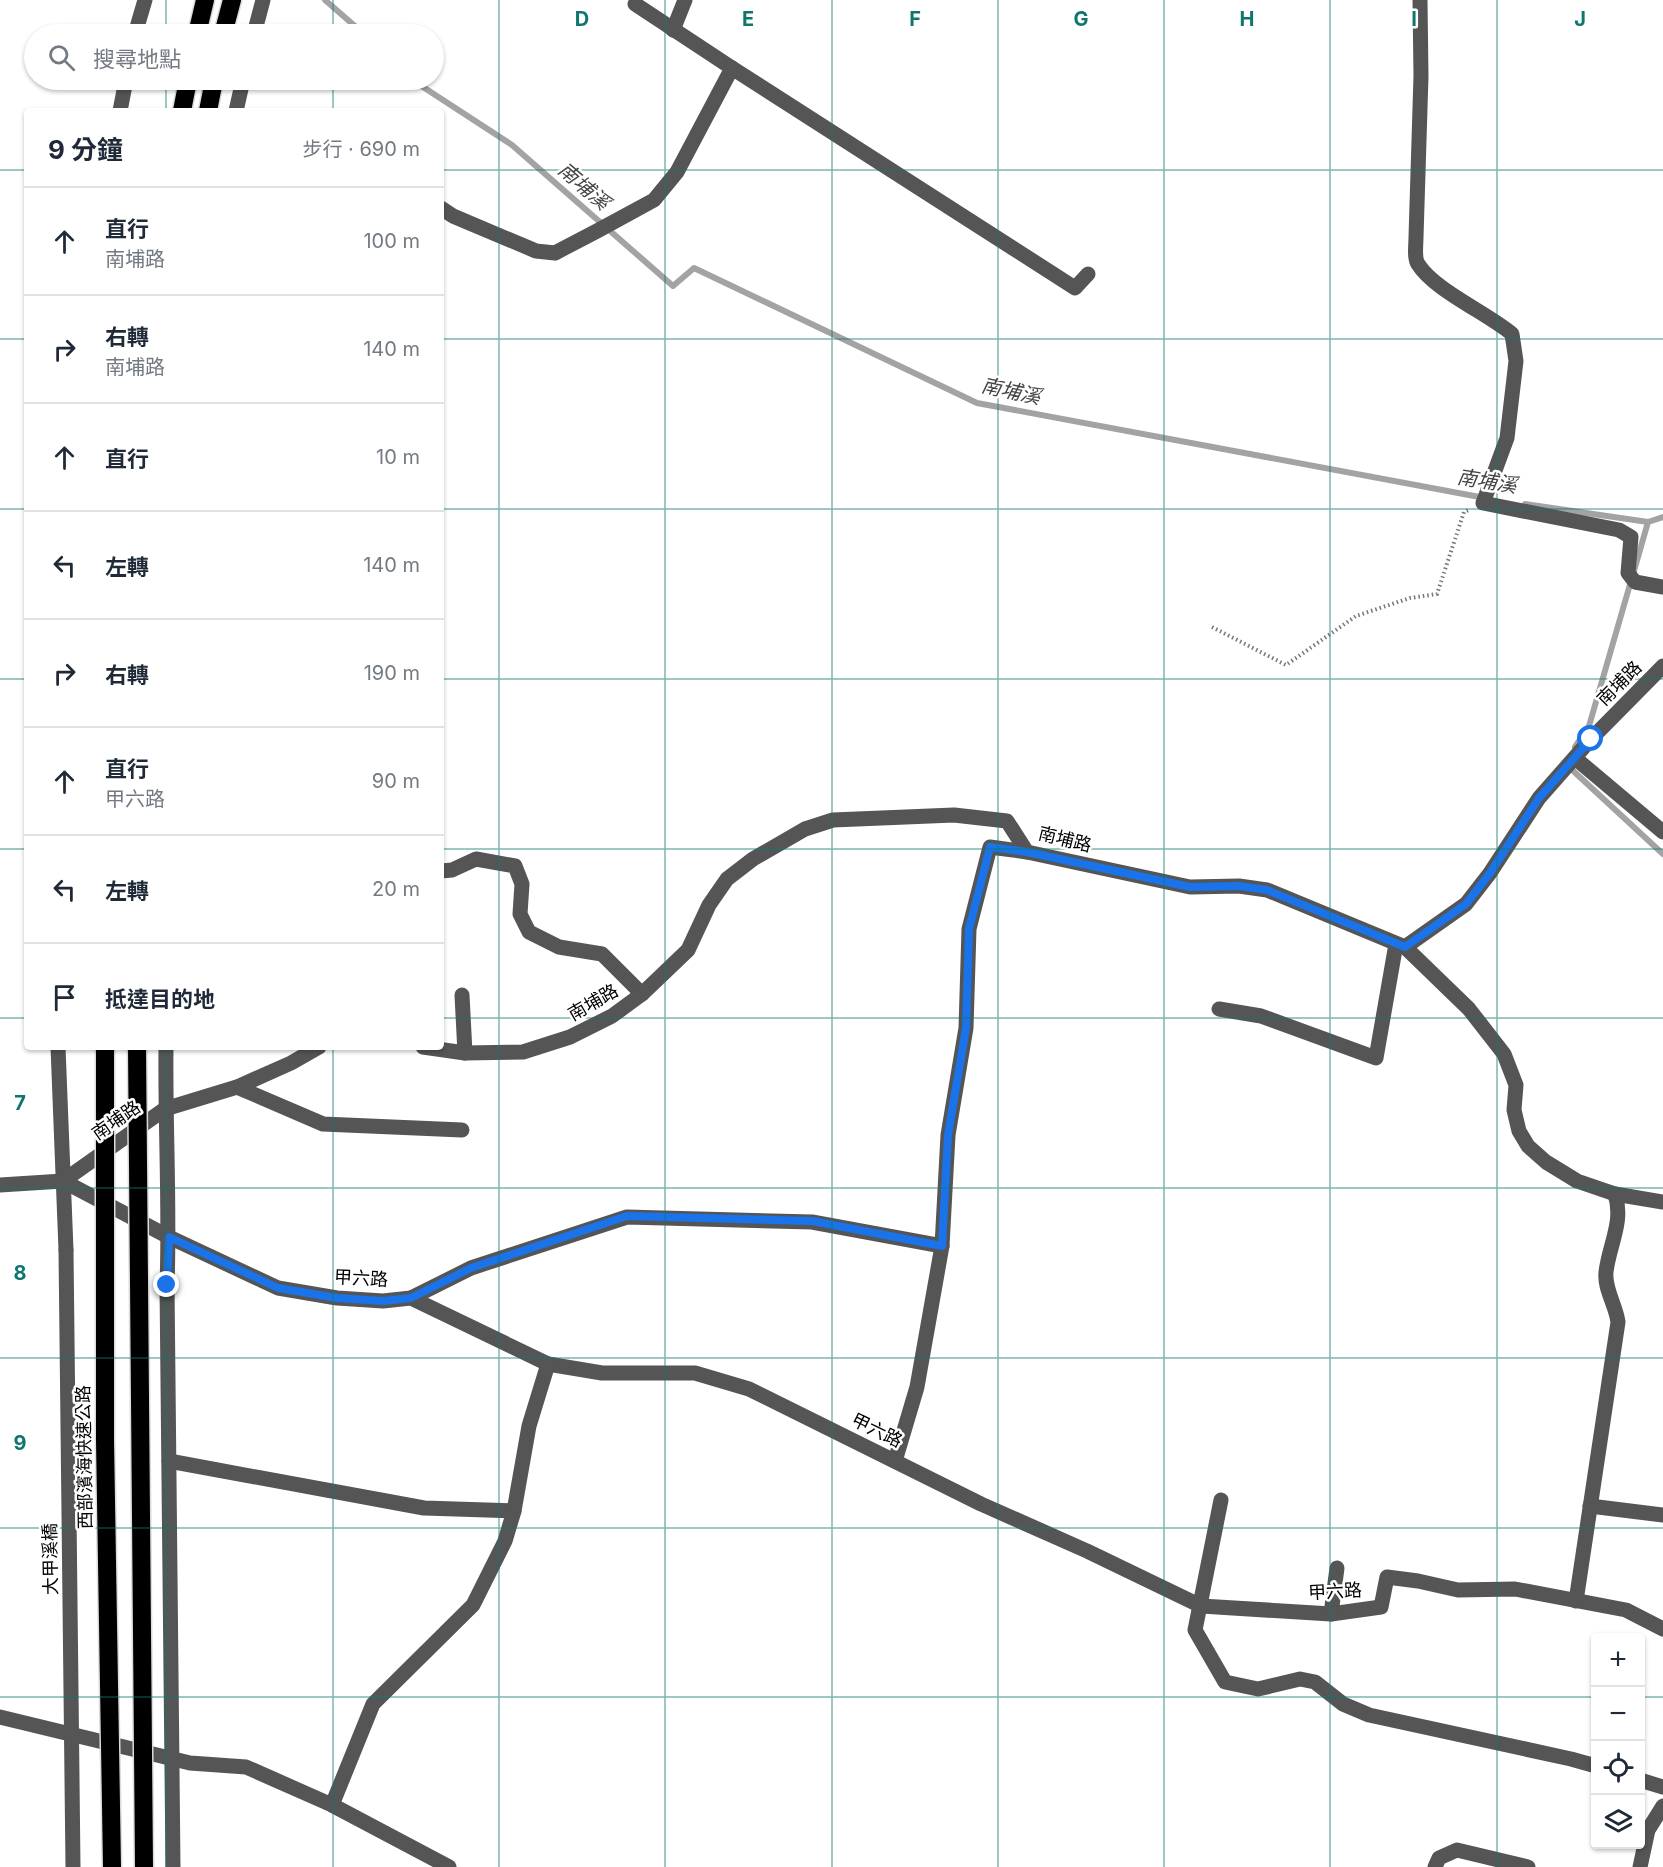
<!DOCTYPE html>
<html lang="zh-TW">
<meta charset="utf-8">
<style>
body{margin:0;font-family:Inter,"Noto Sans TC",sans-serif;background:#f2f2f3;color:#1f2937}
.controls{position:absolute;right:18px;bottom:18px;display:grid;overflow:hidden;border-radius:6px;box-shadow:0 2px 4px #0004}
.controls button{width:54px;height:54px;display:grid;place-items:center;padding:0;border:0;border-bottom:2px solid #e0e1e3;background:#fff;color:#1f2937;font:30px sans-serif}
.stop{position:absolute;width:18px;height:18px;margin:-14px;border:4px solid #1a73e8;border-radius:50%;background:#fff}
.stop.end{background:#1a73e8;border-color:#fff;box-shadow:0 2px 6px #0008}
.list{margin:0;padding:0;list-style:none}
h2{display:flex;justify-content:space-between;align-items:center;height:78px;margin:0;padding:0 24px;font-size:26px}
h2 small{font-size:20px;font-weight:400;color:#747a83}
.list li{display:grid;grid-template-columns:39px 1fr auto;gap:18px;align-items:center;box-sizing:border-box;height:108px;padding:0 24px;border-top:2px solid #e0e1e3}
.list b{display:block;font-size:22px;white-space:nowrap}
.list p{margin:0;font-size:20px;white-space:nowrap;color:#747a83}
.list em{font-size:20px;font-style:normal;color:#747a83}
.icon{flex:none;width:33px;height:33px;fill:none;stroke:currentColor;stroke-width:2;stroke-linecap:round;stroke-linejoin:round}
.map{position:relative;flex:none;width:1663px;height:1867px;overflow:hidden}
.search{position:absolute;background:#fff;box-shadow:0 2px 4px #0004;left:24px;top:24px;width:420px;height:66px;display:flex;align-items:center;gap:15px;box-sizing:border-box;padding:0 21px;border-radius:33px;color:#747a83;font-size:22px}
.panel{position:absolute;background:#fff;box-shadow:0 2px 4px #0004;left:24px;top:108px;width:420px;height:942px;border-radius:6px}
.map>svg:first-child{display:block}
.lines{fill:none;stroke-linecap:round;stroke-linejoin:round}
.stream{stroke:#a3a3a3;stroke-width:6}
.highway-casing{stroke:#dbdbdb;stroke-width:21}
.path{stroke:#777;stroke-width:4;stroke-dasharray:1.5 3;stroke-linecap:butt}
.minor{stroke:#555;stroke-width:15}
.highway{stroke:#000;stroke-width:18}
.highway-bridge-casing{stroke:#dbdbdb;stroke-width:21;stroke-linecap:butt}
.minor-bridge{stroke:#555;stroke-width:15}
.highway-bridge{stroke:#000;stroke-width:18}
.route{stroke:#1a73e8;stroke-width:8}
.grid{fill:none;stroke:#0f766e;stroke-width:1.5;stroke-opacity:0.55}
.labels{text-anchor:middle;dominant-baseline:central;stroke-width:5;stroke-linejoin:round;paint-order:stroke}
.street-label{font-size:18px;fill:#000;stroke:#fff}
.water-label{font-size:20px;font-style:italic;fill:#444;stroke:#fff}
.grid-label{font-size:20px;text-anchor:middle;font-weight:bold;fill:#0f766e;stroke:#fff;stroke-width:5;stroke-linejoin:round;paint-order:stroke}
</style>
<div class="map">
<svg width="1663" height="1867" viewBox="0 0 1663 1867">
<rect width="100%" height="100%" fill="#fff"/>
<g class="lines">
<g class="stream">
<polyline points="325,0 364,34"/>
<polyline points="414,80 423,87 512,145 673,286 694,268 977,403 1485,498"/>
<polyline points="1525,504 1648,522 1663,517"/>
<polyline points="1634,571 1648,522"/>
<polyline points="1575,747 1589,726 1631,581"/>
<polyline points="1569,767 1663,854"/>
</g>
<defs>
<g id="highway">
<polyline points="197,34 205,0"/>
<polyline points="223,34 232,0"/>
<polyline points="182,111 188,80"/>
<polyline points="208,111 214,80"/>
</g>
</defs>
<use href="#highway" class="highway-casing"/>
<polyline class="path" points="1212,627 1286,665 1356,616 1410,598 1437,594 1464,512 1469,510"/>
<g class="minor">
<path d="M1420,0L1421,76L1416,237C1416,245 1414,258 1418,264C1434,290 1487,313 1512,334L1516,361L1507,438L1483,503L1619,530L1631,537L1628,573L1635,582L1663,587"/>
<polyline points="635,4 732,68 1075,288 1088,274"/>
<polyline points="673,30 685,0"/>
<polyline points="135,34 145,0"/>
<polyline points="254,34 263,0"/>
<polyline points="120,111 126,80"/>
<polyline points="236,111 243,80"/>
<polyline points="441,208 453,216 536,251 555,253 597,231 654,200 677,172 732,68"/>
<polyline points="1575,758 1663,832"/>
<polyline points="441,871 452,870 476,859 515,866 522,884 520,914 529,932 559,947 602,954 642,994"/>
<polyline points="1405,947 1469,1009 1504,1054 1516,1085 1514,1110 1519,1131 1528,1146 1546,1162 1577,1181 1615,1194 1663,1202"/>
<polyline points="462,995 465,1053"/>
<polyline points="1219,1009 1261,1016 1376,1058 1396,944"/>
<polyline points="58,1047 66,1250"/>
<path d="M166,1047C165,1126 170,1206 167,1285"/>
<polyline points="423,1047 465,1053 523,1052 570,1037 612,1016 642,994 688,950 709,905 727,879 753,859 805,829 833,820 954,815 1007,821 1027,852 1190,887 1239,886 1267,890 1405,947 1466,904 1490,873 1539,798 1591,739 1663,666"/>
<polyline points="237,1087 323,1124 462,1130"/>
<polyline points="63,1181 169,1237 278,1288 337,1298 383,1301 411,1298 548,1364 602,1373 695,1373 749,1389 981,1504 1087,1551 1201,1606 1331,1614 1381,1607 1387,1577 1418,1581 1458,1590 1515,1589 1626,1610 1663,1629"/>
<polyline points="0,1185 63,1181 165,1109 237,1087 291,1063 319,1047"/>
<polyline points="411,1298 471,1268 627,1217 812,1222 942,1246"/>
<polyline points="169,1461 424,1508 514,1511"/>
<polyline points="895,1461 917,1387 942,1246 948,1135 966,1028 969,929 990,847 1027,852"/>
<polyline points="1221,1500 1195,1630 1225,1682 1258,1689 1300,1679 1315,1682 1343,1704 1369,1715 1571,1759 1596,1766"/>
<polyline points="1590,1506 1663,1515"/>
<path d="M1576,1601L1618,1322C1616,1305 1604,1289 1606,1272C1609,1245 1624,1222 1615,1194"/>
<polyline points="1331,1614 1337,1568"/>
<polyline points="0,1717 190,1763 246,1767 332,1805 449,1867"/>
<polyline points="1640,1780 1663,1787"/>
<polyline points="332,1805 373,1704 473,1605 505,1541 514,1511 529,1426 548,1364"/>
<polyline points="1435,1867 1439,1858 1457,1850 1528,1867"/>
<polyline points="1640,1867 1648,1830 1663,1806"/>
</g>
<use href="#highway" class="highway"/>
<defs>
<g id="highway-bridge">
<polyline points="105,1047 105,1440 112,1867"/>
<polyline points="137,1047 144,1867"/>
</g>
</defs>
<use href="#highway-bridge" class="highway-bridge-casing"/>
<g class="minor-bridge">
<polyline points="66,1250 73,1867"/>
<polyline points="167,1285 173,1867"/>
</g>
<use href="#highway-bridge" class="highway-bridge"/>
</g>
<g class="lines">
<polyline class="route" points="167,1285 169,1237 278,1288 337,1298 383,1301 411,1298 471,1268 627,1216 812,1221 942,1246 948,1135 966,1028 969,929 990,847 1027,852 1190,887 1239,886 1267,890 1405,947 1466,904 1490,873 1539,798 1591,739"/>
</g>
<path class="grid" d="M166,0V34M333,0V34M499,0V1867M665,0V1867M832,0V1867M998,0V1867M1164,0V1867M1330,0V1867M1497,0V1867M166,80V111M333,80V111M0,170H27M441,170H1663M0,339H27M441,339H1663M0,509H27M441,509H1663M0,679H27M441,679H1663M0,849H27M441,849H1663M0,1018H27M441,1018H1663M166,1047V1867M333,1047V1867M0,1188H1663M0,1358H1663M0,1528H1663M0,1697H1596M1640,1697H1663"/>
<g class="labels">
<g class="street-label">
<text transform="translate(1619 683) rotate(-45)">南埔路</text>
<text transform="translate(1065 839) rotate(14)">南埔路</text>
<text transform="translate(593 1002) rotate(-30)">南埔路</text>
<text transform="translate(116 1120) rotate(-35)">南埔路</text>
<text transform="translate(361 1278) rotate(3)">甲六路</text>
<text transform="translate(877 1430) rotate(26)">甲六路</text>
<text transform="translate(84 1457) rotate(-91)">西部濱海快速公路</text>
<text transform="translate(50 1559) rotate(-91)">大甲溪橋</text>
<text transform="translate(1335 1591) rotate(-3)">甲六路</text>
</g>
<g class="water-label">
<text transform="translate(584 186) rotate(41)">南埔溪</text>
<text transform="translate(1011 391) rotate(12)">南埔溪</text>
<text transform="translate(1487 481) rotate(9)">南埔溪</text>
</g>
</g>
<g class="grid-label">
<text x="582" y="26">D</text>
<text x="748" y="26">E</text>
<text x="915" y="26">F</text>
<text x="1081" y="26">G</text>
<text x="1247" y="26">H</text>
<text x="1414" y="26">I</text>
<text x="1580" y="26">J</text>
<text x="20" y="1110">7</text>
<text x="20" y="1280">8</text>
<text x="20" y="1450">9</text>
</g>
</svg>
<div class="controls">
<button>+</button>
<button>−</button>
<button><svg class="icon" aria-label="locate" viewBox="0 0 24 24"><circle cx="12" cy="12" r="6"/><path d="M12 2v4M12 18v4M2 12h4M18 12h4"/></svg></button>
<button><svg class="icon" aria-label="layers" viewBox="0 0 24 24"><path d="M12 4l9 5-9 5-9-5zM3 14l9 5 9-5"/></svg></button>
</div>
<div class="stop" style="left:1591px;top:739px"></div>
<div class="stop end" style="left:167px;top:1285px"></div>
<div class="search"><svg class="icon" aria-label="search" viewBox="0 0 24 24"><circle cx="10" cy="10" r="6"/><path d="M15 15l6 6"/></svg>搜尋地點</div>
<section class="panel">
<h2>9 分鐘<small>步行 · 690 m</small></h2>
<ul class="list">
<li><svg class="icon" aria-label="ahead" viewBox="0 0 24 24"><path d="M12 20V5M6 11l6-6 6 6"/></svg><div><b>直行</b><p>南埔路</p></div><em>100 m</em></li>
<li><svg class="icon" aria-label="right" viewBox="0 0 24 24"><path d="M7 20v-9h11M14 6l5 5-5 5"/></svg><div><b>右轉</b><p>南埔路</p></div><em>140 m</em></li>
<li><svg class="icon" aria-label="ahead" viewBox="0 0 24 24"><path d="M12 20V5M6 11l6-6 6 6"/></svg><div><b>直行</b></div><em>10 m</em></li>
<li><svg class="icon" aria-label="left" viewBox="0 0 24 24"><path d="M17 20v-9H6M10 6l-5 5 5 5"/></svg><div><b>左轉</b></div><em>140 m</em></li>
<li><svg class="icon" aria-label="right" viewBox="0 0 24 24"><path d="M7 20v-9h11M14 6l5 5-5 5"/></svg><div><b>右轉</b></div><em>190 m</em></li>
<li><svg class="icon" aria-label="ahead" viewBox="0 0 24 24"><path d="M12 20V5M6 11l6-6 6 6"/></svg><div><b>直行</b><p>甲六路</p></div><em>90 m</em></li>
<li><svg class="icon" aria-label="left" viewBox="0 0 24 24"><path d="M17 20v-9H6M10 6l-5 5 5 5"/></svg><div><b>左轉</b></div><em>20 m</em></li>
<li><svg class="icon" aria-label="arrive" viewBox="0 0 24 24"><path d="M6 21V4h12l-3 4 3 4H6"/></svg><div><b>抵達目的地</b></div></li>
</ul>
</section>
</div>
